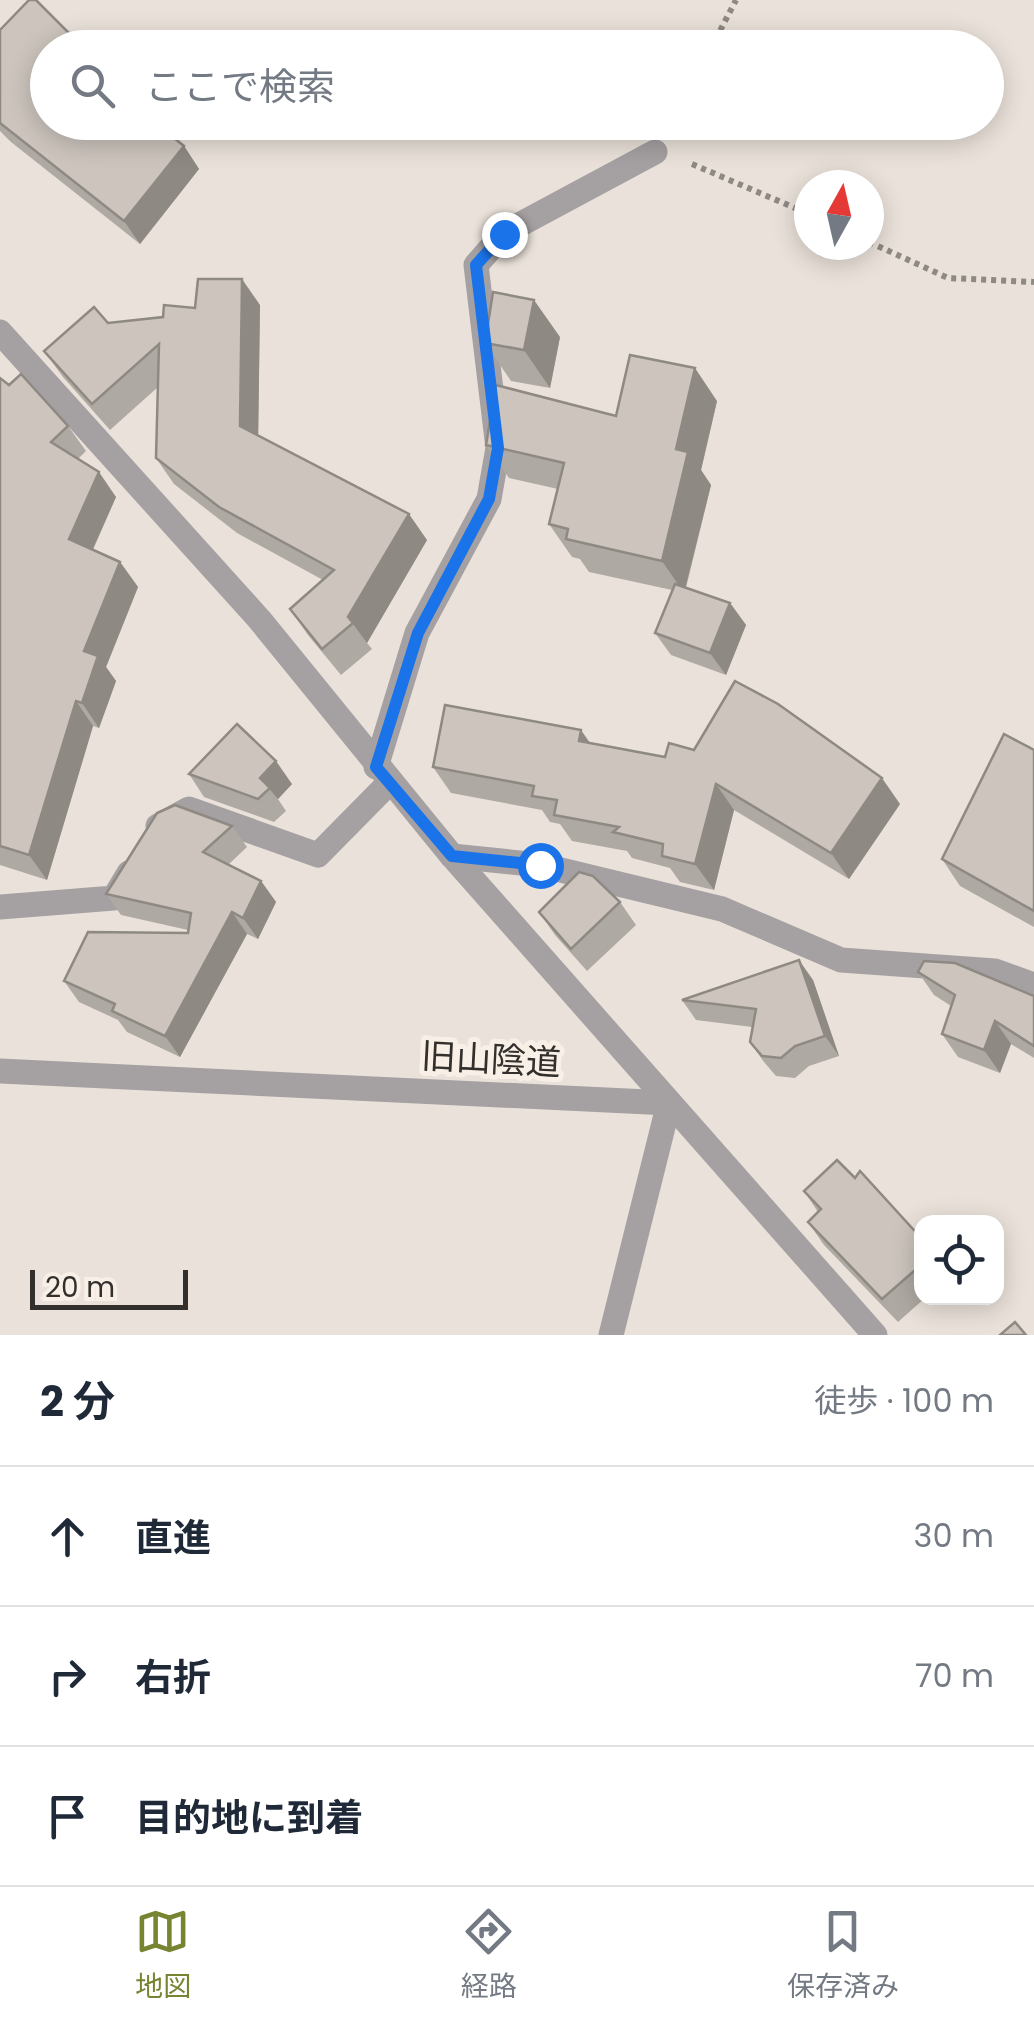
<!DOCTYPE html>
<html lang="ja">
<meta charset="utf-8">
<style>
body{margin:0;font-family:Poppins,"Noto Sans JP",sans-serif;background:#f2f2f3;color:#1f2937}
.controls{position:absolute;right:30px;bottom:30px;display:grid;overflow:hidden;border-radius:20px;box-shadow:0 5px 25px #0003}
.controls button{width:90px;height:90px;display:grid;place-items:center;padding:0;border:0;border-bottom:2px solid #e0e1e3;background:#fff;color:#1f2937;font:50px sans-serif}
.compass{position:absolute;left:794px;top:170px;width:90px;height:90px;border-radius:50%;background:#fff;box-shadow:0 5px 25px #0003;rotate:8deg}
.scale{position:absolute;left:30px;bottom:25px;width:158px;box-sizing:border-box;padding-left:10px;border:5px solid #322f2c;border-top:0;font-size:28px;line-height:35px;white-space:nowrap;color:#322f2c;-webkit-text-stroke:8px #f8efe7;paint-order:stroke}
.stop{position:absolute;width:30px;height:30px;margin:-22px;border:8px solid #1a73e8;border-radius:50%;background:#fff}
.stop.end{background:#1a73e8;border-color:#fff;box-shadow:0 2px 10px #0008}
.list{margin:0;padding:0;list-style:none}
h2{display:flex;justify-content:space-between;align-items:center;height:130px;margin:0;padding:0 40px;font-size:42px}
h2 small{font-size:32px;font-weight:400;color:#747a83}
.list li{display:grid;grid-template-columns:65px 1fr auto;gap:30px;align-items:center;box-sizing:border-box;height:140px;padding:0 40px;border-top:2px solid #e0e1e3}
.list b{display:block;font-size:38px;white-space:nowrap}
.list em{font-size:32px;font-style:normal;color:#747a83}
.icon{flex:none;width:55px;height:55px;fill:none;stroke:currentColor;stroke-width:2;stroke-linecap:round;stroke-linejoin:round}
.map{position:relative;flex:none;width:1034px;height:1335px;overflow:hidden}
.search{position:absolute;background:#fff;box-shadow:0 5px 25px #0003;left:30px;right:30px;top:30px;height:110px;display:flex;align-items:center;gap:25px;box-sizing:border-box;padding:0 35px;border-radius:55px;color:#747a83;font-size:38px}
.sheet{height:550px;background:#fff}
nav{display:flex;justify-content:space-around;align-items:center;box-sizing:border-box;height:140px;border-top:2px solid #e0e1e3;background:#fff;font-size:28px;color:#747a83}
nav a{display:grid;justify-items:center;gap:5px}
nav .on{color:#778432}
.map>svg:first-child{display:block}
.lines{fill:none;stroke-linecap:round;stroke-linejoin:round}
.path{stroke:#8e8983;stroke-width:6;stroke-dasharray:5 5;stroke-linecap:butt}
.street{stroke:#a5a1a3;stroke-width:25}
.wall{fill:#afa9a3}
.shaded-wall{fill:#8f8984}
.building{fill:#ccc4bd;stroke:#8f8984;stroke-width:2.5}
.route{stroke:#1a73e8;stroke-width:12}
.labels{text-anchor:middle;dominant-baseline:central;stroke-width:10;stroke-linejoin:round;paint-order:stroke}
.street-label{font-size:35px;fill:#322f2c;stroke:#f8efe7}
</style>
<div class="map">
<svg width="1034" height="1335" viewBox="0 0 1034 1335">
<rect width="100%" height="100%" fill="#eae2da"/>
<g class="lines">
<g class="path">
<polyline points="711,48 736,0"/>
<polyline points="692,164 809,214"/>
<polyline points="869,242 948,278 1034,282"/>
</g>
<g class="street">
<polyline points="0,332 259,619 452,856 875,1335"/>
<polyline points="376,767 417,633 489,499 498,448 476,265 504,233 655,152"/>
<polyline points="158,826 189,809 318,855 389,783"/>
<polyline points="452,856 540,865 722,909 841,960 995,971 1034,985"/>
<polyline points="0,907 114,898 129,873"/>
<polyline points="0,1071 669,1103"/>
<polyline points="611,1335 669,1103"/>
</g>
</g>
<g class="wall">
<polygon points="0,30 80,44 82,48 48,48 184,146 199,169 140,244 11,142 0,131"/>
<polygon points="260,305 258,435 427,540 367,643 372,649 341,675 308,635 290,609 323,580 237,533 174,484 156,458 158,387 110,430 63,377 44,351 108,323 163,317 195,308"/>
<polygon points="560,337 550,388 511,381 485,343"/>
<polygon points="0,378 68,426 86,451 78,459 116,497 93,550 120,562 138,587 106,667 116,681 99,728 93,726 47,880 0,865"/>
<polygon points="717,401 701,470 711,485 686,588 730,603 746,625 726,675 671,655 655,633 672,590 589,572 580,559 572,557 549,524 558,489 509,478 486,445 616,416"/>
<polygon points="590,743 900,804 849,879 734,810 714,890 680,882 670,868 632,858 627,851 572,841 560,824 550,822 542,810 451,793 433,767"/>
<polygon points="1034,750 1034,927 960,886 942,859"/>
<polygon points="189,774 292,784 278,799 286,811 274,822 204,797"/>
<polygon points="232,826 247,847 228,865 261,881 276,902 258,939 247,934 180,1057 127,1032 118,1020 79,1002 64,981 188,933 188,930 121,915 106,894"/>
<polygon points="620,902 636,925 587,971 555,935 539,912"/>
<polygon points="918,972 1034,996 1034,1058 1011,1044 1000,1073 958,1057 942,1034 951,1006 934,995"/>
<polygon points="813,980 839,1056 809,1066 795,1078 776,1076 764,1062 750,1042 752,1027 696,1020 682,1000"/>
<polygon points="855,1178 922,1239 922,1298 925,1298 898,1322 824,1245 808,1222 818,1212 804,1191"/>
</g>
<g class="shaded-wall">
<polygon points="184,146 199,169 140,244 124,221"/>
<polygon points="242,279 260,305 258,452 240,426"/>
<polygon points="534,300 560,337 550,388 524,350"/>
<polygon points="695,368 717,401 701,470 711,485 684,593 662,561 676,449"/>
<polygon points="99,472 116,497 86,564 69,539"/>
<polygon points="409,514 427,540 367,643 348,617"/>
<polygon points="120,562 138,587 106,667 116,681 99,728 82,703 84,651"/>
<polygon points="730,603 746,625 726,675 710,653"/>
<polygon points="76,701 93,726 47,880 29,855"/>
<polygon points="581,730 599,756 579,741"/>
<polygon points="276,761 292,784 278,799 260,778"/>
<polygon points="882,778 900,804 849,879 831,853"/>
<polygon points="716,784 734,810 714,890 695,864"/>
<polygon points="261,881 276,902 258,939 243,918"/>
<polygon points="232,912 247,934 180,1057 165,1036"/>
<polygon points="799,960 813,980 839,1056 825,1036"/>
<polygon points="995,1021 1011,1044 1000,1073 984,1050"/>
</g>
<g class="building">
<polygon points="29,0 36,0 80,44 77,48 48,48 48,122 154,122 184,146 124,221 0,123 0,30"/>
<polygon points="198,279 242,279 240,426 409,514 348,617 353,623 322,649 290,609 334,570 219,507 156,458 159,344 92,404 44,351 94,307 108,323 163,317 164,305 195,308"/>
<polygon points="493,292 534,300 524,350 485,343"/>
<polygon points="630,355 695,368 676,449 688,452 662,561 566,539 568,529 549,524 564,463 486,445 496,385 616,416"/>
<polygon points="21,374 68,426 51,442 99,472 69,539 120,562 84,651 98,656 82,703 76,701 29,855 0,846 0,378 9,385"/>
<polygon points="675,584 730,603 710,653 655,633"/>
<polygon points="735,681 778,704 882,778 831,853 716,784 695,864 662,856 663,844 613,832 619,827 554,815 557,800 532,796 534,786 433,767 445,705 581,730 579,741 665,757 669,743 694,750"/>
<polygon points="237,724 276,761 260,778 270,788 258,799 189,774"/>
<polygon points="1004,734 1034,750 1034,911 942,859"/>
<polygon points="175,805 232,826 203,852 261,881 243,918 232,912 165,1036 112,1011 115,1004 64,981 88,932 188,933 191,913 106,894 157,813"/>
<polygon points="579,872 593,876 620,902 571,949 539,912"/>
<polygon points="799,960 825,1036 795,1046 781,1058 762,1056 750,1042 756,1009 682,1000"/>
<polygon points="924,961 955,963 1034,996 1034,1046 995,1021 984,1050 942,1034 955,995 918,972"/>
<polygon points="837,1160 855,1178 860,1171 922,1239 922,1264 882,1299 808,1222 821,1209 804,1191"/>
<polygon points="1015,1322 1026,1335 1000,1335"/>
</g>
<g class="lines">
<polyline class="route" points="504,234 476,265 498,448 489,499 418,633 376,767 452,856 540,865"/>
</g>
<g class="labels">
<g class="street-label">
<text transform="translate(491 1059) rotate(3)">旧山陰道</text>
</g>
</g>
</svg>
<div class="controls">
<button><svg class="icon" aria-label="locate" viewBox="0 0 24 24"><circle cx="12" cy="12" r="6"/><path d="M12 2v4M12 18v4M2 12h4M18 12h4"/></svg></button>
</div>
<svg class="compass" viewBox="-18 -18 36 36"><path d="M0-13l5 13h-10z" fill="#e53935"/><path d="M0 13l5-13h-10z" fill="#747a83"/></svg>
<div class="scale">20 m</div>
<div class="stop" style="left:540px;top:865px"></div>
<div class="stop end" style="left:504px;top:234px"></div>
<div class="search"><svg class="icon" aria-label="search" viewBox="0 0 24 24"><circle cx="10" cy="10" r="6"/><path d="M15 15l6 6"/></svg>ここで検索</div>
</div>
<section class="sheet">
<h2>2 分<small>徒歩 · 100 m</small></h2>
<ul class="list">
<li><svg class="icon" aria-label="ahead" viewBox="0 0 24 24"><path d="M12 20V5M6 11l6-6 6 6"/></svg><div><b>直進</b></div><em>30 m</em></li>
<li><svg class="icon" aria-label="right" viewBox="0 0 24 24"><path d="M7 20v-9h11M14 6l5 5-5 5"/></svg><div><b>右折</b></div><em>70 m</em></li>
<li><svg class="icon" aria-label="arrive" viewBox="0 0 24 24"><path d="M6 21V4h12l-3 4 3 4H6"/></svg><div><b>目的地に到着</b></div></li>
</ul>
</section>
<nav>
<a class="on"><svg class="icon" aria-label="map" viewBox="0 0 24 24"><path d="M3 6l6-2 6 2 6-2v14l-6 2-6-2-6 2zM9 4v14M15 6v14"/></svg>地図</a>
<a><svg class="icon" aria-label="directions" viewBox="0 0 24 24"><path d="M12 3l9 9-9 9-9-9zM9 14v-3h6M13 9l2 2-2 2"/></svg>経路</a>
<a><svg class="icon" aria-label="saved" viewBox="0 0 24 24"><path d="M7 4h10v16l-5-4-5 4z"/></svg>保存済み</a>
</nav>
